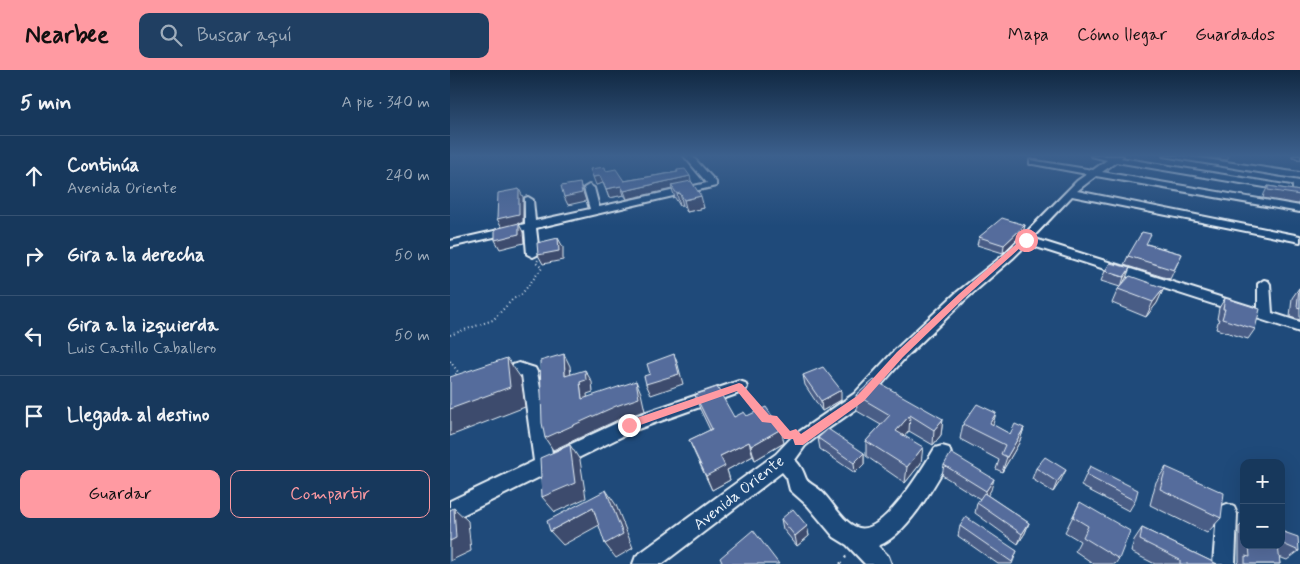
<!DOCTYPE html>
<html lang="es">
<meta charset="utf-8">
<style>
body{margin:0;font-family:Mynerve,sans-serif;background:#203f62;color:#f1f3f6}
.controls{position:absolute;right:15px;bottom:15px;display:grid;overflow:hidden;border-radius:10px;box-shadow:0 5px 20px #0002}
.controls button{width:45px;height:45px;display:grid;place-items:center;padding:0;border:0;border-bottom:1px solid #365272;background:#17385c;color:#f1f3f6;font:25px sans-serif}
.stop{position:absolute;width:15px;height:15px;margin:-11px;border:4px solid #ff9aa2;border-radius:50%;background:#fff}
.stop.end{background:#ff9aa2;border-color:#fff;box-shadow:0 1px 5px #0008}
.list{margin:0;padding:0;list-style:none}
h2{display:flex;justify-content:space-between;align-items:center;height:65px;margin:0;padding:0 20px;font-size:21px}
h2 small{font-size:16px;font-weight:400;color:#9eacbb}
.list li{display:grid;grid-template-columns:32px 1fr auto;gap:15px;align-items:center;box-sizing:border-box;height:80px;padding:0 20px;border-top:1px solid #365272}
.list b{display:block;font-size:19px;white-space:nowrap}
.list p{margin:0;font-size:16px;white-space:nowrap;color:#9eacbb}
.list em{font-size:16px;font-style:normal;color:#9eacbb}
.actions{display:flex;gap:10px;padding:15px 20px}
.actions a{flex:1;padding:11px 0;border:1px solid #ff9aa2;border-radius:10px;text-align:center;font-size:18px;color:#ff9aa2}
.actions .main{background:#ff9aa2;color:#111}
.icon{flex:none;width:28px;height:28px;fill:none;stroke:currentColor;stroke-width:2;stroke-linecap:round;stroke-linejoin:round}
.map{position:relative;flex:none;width:850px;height:494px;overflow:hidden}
header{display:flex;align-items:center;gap:30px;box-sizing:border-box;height:70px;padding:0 25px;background:#ff9aa2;color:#111}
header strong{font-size:24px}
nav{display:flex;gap:28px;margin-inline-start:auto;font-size:18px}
.search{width:350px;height:45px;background:#203f62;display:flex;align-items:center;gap:12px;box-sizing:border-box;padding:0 18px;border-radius:10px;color:#9eacbb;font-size:19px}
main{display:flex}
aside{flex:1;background:#17385c}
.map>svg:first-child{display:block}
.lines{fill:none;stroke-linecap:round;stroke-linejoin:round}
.minor-casing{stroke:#e8f1f8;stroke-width:4}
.path-far1{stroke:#e8f1f8;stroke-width:2;stroke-dasharray:1 3;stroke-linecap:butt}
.path{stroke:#e8f1f8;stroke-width:2.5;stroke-dasharray:2 5.5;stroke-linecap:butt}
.minor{fill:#1f4a7a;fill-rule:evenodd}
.wall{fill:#495d86;stroke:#e8f1f8}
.shaded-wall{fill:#3c4c6d;stroke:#e8f1f8}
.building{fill:#556c9c;stroke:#e8f1f8}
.route{fill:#ff9aa2}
.labels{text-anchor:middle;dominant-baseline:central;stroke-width:4;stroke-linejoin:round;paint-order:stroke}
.street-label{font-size:16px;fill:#e8f1f8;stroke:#1f4a7a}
</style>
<header>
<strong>Nearbee</strong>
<div class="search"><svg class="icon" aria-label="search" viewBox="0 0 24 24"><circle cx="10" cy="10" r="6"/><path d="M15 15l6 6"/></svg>Buscar aquí</div>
<nav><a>Mapa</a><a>Cómo llegar</a><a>Guardados</a></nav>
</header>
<main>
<aside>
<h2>5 min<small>A pie · 340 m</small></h2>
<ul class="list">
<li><svg class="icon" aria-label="ahead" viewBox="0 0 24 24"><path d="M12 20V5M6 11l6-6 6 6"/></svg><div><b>Continúa</b><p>Avenida Oriente</p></div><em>240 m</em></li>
<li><svg class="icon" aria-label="right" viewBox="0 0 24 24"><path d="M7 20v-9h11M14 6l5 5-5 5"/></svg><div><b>Gira a la derecha</b></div><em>50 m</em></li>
<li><svg class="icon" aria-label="left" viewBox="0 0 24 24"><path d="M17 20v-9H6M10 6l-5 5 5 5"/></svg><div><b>Gira a la izquierda</b><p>Luis Castillo Caballero</p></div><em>50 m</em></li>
<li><svg class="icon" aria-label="arrive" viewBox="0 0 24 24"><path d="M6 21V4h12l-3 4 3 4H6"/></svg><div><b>Llegada al destino</b></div></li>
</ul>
<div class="actions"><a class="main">Guardar</a><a>Compartir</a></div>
</aside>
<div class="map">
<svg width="850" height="494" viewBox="0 0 850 494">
<rect width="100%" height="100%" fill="#1f4a7a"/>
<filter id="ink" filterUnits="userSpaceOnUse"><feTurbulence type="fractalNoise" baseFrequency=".02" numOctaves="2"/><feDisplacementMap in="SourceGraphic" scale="10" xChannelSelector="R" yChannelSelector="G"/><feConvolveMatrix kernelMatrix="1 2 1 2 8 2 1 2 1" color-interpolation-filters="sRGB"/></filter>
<g filter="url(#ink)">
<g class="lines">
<defs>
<g id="minor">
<polygon points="234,86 242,86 266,112 266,116 86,158 89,184 83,187 77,184 75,160 0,177 0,171 75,154 75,128 78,127 83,130 85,151 140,139 134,118 139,115 144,118 149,137 257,113"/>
<path d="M641,86H673L671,88L841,116V120L838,121L666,92L652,102L850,136V142L646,106L627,121L850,166V172L622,126L582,168L808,239V214L814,210L818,211L820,214L822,243L850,252V262L577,174L563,188L516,229L455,288L416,332L369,365L355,376L345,390C351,396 353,401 356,409C358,413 367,417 371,421C382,431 393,454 409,458C433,465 474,396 485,378L492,376L499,378L501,384L499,390C484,416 458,464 428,476L438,486L441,494H415L397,475L384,467L358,436L340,420L337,408L332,402L212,494H183L186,486L326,384L343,366L404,324L445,280L506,223L555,184L627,111L637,104L583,94H580V90L643,100L657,90Z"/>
<polygon points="713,86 736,86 850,103 850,109"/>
<polygon points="843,86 850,86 850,89"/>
<polygon points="69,293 85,298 87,302 102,383 173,350 289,311 295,313 297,317 295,321 185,360 0,451 0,431 84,391 72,305 47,312 41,310 39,306 41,302"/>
<polygon points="777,434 784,437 787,444 785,494 763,494 767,444 770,437"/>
</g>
</defs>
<use href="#minor" class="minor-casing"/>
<g class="path-far1">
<polyline points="0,265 43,250 63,229 71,225 92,198 86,193 88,190"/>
<polyline points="0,291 8,302 4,306"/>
<polyline points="296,326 309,341"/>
</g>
<g class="path">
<polyline points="329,356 338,365"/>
<polyline points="390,494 396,487 400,487"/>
</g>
<use href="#minor" class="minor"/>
</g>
<g class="wall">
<polygon points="752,86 779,86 777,90"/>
<polygon points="227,100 242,112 254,138 237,142 233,136 230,136 225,128 222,119 177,129 174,125 159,128 153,113 146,115 156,101 174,111 227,102"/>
<polygon points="818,116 850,121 850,130 848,134 813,128 814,124"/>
<polygon points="575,155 573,163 553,183 527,175 529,167"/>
<polygon points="697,174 732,184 720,209 674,195 678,186"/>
<polygon points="655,201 676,208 672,215 714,218 707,233 696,247 662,233 668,219 670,217 651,211"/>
<polygon points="849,218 850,218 850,250 840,247 842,228"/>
<polygon points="775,228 805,259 798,269 766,259 769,249 767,249 769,238"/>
<polygon points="353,305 391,330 372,341 355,315"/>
<polygon points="245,325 284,347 297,346 334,373 305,390 303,386 277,400 280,410 262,420 245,384 239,370 260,360 250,339"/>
<polygon points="406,325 493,349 491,365 483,375 459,361 454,366 471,393 455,413 416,386 416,371 431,355 407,341"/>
<polygon points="513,354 543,355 560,364 574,358 569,373 552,402 546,399 549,390 510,369"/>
<polygon points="368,368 414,383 414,394 405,403 370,379"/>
<polygon points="494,395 541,420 537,425 579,453 575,463 568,474 525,443 527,433 530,429 492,405"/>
<polygon points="640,396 685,431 679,441 631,416"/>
<polygon points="716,397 771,448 757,463 700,435 706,412"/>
<polygon points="586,398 611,410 603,422 582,409"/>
<polygon points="630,432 669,489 665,494 644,494 625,481 630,471 615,462"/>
<polygon points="331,449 357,456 359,466 347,476 333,459"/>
<polygon points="794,452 794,475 831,475 831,461 849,481 837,490 829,487 830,494 787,494 789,492 789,457"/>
<polygon points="510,456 567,481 562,494 548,494 508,466"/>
<polygon points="692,458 767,494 705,494 681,482 684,470"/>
</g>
<g class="shaded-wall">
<polygon points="150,106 153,113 146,115 143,107"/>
<polygon points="240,106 242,114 221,115 222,119 177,129 174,121"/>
<polygon points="130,113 136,131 118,135 114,127"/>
<polygon points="171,116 174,125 159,128 156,119"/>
<polygon points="69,119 73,127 73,152 69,154 73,162 74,173 50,179 45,170 52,157 47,149"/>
<polygon points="230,123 233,136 230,136 227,124"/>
<polygon points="251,126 254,138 237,142 234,130"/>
<polygon points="575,155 573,163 553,183 554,175"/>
<polygon points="108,168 113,177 113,190 93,194 88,185"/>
<polygon points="680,198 676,208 671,217 674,207"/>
<polygon points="714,218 707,233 696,247 703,232"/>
<polygon points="114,284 120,296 122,318 115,306"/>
<polygon points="224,284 228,295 233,314 201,325 196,314"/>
<polygon points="57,288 71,308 75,337 0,366 0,339"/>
<polygon points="135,300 142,312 143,322 137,324 139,341 132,329 130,312"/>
<polygon points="186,311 191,323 195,341 172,348 103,380 95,368"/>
<polygon points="391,320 391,330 372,341 371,331"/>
<polygon points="546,343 542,358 540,353"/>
<polygon points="460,345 459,361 445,377 446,361"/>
<polygon points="493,349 491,365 483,375 484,360"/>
<polygon points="574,358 569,373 552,402 557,387"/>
<polygon points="331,359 334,373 305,390 301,376"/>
<polygon points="299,372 303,386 277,400 280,410 262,420 256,406 270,386"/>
<polygon points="120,375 130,390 136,428 105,442 92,427"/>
<polygon points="473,377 471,393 455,413 457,397"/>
<polygon points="414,383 414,394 405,403 404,393"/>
<polygon points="616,400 611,410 603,422 607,412"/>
<polygon points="544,409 541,420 534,431 536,421"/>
<polygon points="156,420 166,435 183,478 166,488 155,474"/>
<polygon points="4,438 18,451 21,481 0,491 0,471"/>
<polygon points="143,438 153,453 113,475 100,461"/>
<polygon points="579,453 575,463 568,474 572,464"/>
<polygon points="357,456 359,466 347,476 345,466"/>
</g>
<g class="building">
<polygon points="155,97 156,101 166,99 174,111 228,102 227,100 235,99 240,106 174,121 171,116 156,119 150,106 143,107 140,99"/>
<polygon points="241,111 251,126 234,130 230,123 227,124 221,115"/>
<polygon points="130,113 132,123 114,127 111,116"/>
<polygon points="818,116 850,121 850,125 818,120"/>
<polygon points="69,119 69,144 47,149 48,123"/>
<polygon points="552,148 575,155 554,175 529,167"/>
<polygon points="69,153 69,164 45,170 45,159"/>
<polygon points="692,162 701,164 696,174 732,184 724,200 678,186"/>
<polygon points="108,168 109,181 88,185 87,173"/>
<polygon points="660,193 680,198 674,207 655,201"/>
<polygon points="680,206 714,218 703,232 668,219"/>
<polygon points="849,218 850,218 850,238 847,237"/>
<polygon points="775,228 810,239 805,259 772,249 775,239 773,239"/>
<polygon points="114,284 115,306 135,300 136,310 130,312 132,329 186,311 189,328 166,336 95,368 92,353 90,291"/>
<polygon points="224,284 229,304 196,314 194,306 200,304 197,294"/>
<polygon points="57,288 60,317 0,339 0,307"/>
<polygon points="373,297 391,320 371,331 353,305"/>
<polygon points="424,310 493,349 484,360 460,345 446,361 473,377 457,397 416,371 440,345 406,325"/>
<polygon points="267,317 284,347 294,342 297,346 316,337 331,359 301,376 299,372 270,386 275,396 256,406 239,370 262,359 245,325"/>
<polygon points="527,334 546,343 540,353 560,364 565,354 574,358 557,387 551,384 555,375 513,354"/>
<polygon points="378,359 414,383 404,393 368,368"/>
<polygon points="120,375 125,413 92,427 90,388"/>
<polygon points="501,383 544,409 536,421 494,395"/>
<polygon points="595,387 616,400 607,412 586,398"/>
<polygon points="640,396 688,420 685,431 636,405"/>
<polygon points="716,397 774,423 771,448 710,419"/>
<polygon points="156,420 173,464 155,474 143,438 100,461 97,451"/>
<polygon points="534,423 579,453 572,464 527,433"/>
<polygon points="630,432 680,461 669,489 633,467 638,456 623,447"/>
<polygon points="4,438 6,468 0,471 0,440"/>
<polygon points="343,439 357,456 345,466 331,449"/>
<polygon points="516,447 567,481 562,492 510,456"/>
<polygon points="692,458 767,494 730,494 730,490 690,470"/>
<polygon points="303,460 329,494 273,494 270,488"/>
<polygon points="831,461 848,467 849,481 831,473"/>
<polygon points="799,475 828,475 830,494 795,494 795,486 800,487"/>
</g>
</g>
<linearGradient id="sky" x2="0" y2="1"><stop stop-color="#112943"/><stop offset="0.55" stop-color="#3c608d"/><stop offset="1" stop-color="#3c608d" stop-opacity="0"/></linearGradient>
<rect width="850" height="156" fill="url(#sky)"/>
<polygon class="route" points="573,168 579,170 514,228 453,287 414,331 353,375 345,375 343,369 334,369 321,353 312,352 287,321 179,359 174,355 175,352 289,313 292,314 319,345 327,346 340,361 346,359 351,364 407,326 447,282 509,224"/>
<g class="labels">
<g class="street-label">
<text transform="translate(289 423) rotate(-38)">Avenida Oriente</text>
</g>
</g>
</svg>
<div class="controls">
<button>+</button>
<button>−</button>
</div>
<div class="stop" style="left:576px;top:170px"></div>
<div class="stop end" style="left:179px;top:355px"></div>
</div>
</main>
